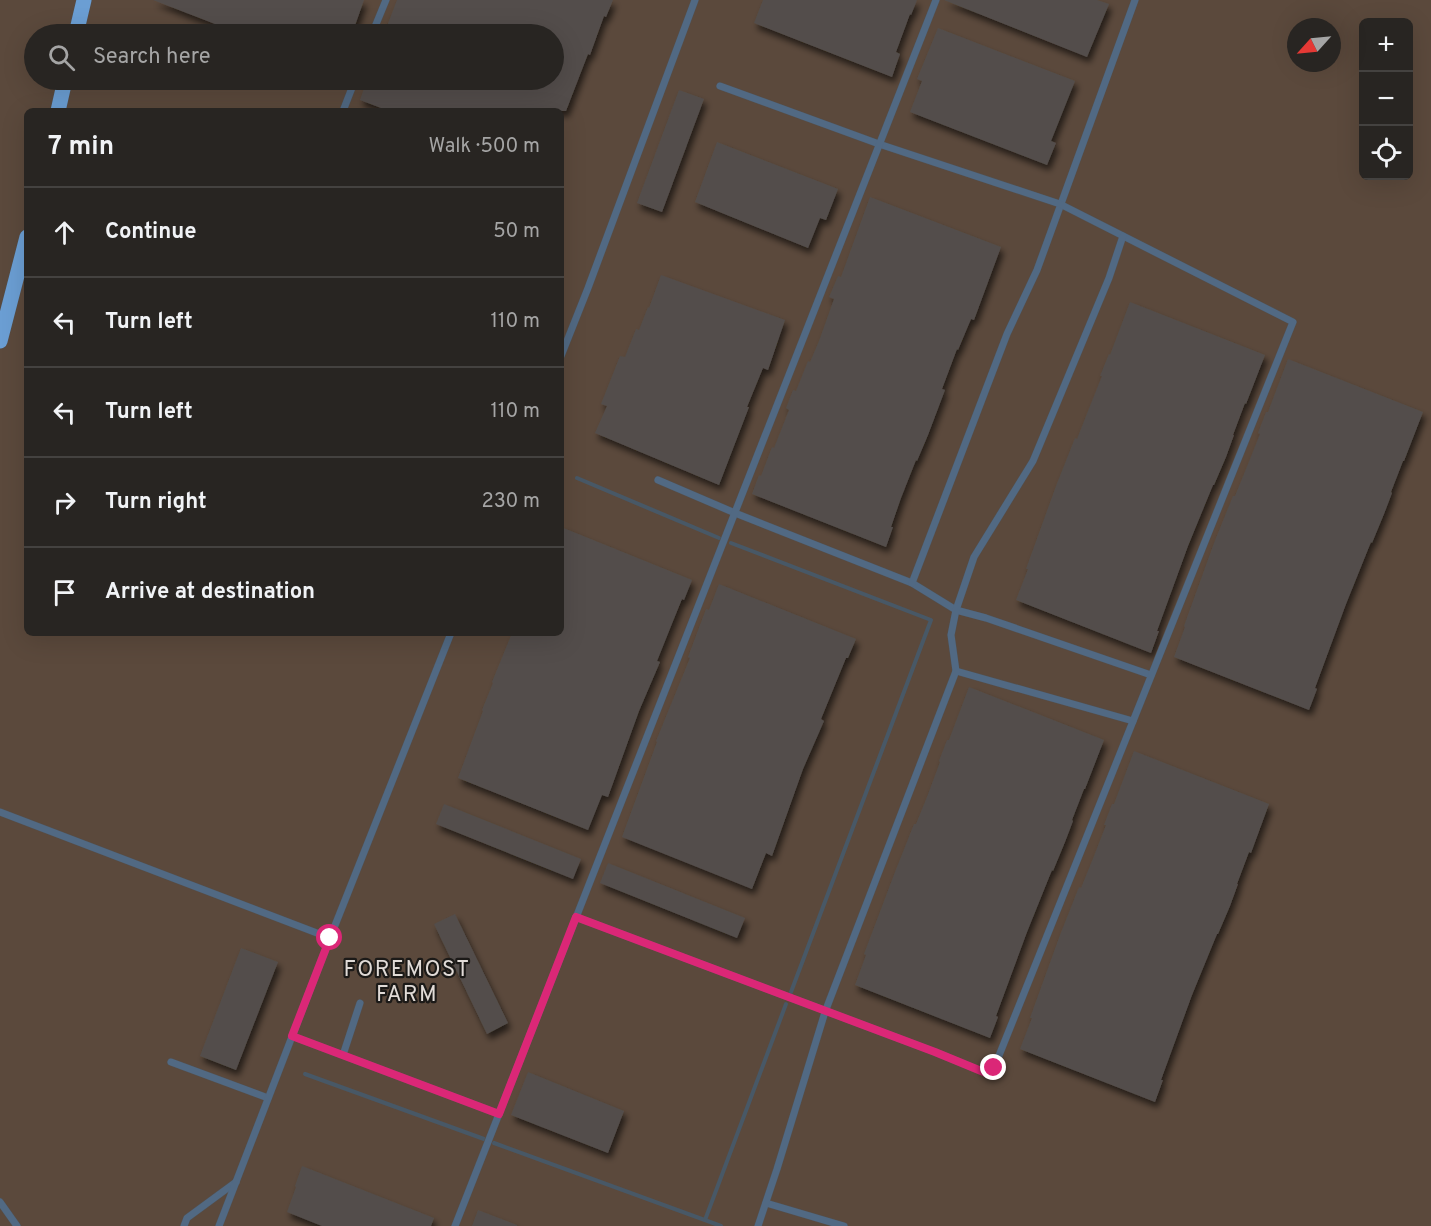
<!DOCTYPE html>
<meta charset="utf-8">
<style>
body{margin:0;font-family:Overpass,sans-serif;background:#302d2a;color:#f1f3f6}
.controls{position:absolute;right:18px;top:18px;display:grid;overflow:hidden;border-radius:9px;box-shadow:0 6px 24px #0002}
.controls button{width:54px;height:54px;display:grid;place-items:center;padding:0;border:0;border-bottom:2px solid #444240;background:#282522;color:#f1f3f6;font:30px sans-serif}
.compass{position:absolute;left:1287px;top:18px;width:54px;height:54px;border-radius:50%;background:#282522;box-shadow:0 6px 24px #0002;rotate:243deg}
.stop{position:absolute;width:18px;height:18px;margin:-14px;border:4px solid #db2777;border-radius:50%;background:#fff}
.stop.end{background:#db2777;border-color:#fff;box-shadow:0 2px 6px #0008}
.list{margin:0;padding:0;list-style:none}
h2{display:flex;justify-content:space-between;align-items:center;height:78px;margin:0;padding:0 24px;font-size:26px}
h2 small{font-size:20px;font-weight:400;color:#a5a5a5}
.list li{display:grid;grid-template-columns:39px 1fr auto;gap:18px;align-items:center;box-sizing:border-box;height:90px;padding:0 24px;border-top:2px solid #444240}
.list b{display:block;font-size:22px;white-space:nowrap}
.list em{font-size:20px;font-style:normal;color:#a5a5a5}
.icon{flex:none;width:33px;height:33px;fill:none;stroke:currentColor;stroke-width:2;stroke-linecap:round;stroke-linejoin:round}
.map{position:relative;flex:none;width:1431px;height:1226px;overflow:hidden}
.search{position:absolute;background:#282522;box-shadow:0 6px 24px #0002;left:24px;top:24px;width:540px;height:66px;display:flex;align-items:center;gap:15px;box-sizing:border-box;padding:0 21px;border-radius:33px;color:#a5a5a5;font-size:22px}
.panel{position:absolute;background:#282522;box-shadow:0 6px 24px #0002;left:24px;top:108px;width:540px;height:528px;border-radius:9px}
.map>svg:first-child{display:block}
.green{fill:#5b493c;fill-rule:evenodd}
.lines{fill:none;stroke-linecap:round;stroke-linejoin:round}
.stream{stroke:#485866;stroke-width:4}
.building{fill:#534e4b;filter:url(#shadow)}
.lane-casing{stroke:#544f4c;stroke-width:8}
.primary-casing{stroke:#544f4c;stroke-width:16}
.lane{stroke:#516983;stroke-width:7}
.primary{stroke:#6b9ed3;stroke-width:15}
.route{stroke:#db2777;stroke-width:8}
.labels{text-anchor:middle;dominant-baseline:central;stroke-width:4.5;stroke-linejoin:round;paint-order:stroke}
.neighbourhood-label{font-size:22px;letter-spacing:1.5px;fill:#e1dbd7;stroke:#1c1a18}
</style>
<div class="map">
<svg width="1431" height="1226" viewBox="0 0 1431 1226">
<defs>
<filter id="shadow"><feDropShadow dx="3" dy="5.5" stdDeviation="3" flood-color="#0009"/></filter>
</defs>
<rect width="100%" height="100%" fill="#36312e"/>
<path class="green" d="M0,0H1431V1226H0ZM1364,22H1408V176H1364ZM1296,27H1332V63H1296ZM34,34H554V80H34ZM27,111H561V633H27Z"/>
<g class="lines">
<g class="stream">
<polyline points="577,478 719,538"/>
<polyline points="731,543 931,620 791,992"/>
<polyline points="305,1074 484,1139"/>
<polyline points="494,1143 721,1226"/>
<polyline points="705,1220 786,1004"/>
</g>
</g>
<g class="building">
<polygon points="153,0 364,0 352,34 241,34"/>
<polygon points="397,0 613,0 606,17 604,16 590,55 588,54 566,111 389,111 360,100 367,80 554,80 554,34 384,34"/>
<polygon points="763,0 917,0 911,15 910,14 896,52 900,54 892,77 754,23"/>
<polygon points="944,0 1097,0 1109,4 1087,57"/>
<polygon points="938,28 1075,81 1051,141 1056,143 1047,165 910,112 922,81 917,79"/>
<polygon points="679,90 704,99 662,212 637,203"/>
<polygon points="717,142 838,189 826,220 820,218 808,248 695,202"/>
<polygon points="870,197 1001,247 974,320 971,319 958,350 957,349 942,389 945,390 928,435 917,461 916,460 901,498 891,527 893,527 886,547 752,494 759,475 761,476 772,447 774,448 789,410 786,408 793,390 796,391 808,361 810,362 819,341 834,299 829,297 838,276 841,277"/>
<polygon points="661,275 785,320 768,370 763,368 747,407 749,407 719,485 595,433 607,406 601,404 620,356 625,357 636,329 639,330 648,307 649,308"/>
<polygon points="1130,302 1265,355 1246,404 1245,403 1233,435 1234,435 1226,457 1214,485 1213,485 1188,546 1157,631 1159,631 1151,653 1016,600 1028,569 1026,569 1056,486 1075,438 1077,439 1088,411 1102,376 1100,376 1109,354 1110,355"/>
<polygon points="1288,359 1423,412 1404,461 1403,461 1391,492 1392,493 1384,514 1372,543 1371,542 1346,604 1315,688 1317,689 1309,710 1174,657 1185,627 1184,626 1214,543 1233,496 1235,496 1246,469 1260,434 1258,433 1266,412 1268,412"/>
<polygon points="561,527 692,580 684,600 682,599 671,626 657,661 660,662 639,711 608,797 602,795 588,830 458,778 483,711 482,710 493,683 492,682 512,633 561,633"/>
<polygon points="719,584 856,639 848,658 846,658 821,719 824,721 803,769 772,856 766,853 752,889 622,837 657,742 656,741 690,658 688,657 706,609 709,610"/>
<polygon points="969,687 1104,740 1085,789 1084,789 1072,820 1073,821 1065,842 1053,871 1052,870 1027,932 996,1016 998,1017 990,1038 855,985 866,955 864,954 895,872 914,824 916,824 927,797 940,762 939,761 947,740 949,740"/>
<polygon points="1134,751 1269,804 1251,853 1249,852 1237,884 1238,884 1230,906 1218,934 1217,934 1192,995 1161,1080 1163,1080 1155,1102 1020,1049 1032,1018 1030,1018 1060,935 1079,887 1081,888 1092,861 1106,825 1104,825 1112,804 1114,804"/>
<polygon points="444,804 581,859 573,879 436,824"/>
<polygon points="608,863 745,918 737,938 600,883"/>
<polygon points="455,914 508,1023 487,1034 434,924"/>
<polygon points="241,948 278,962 236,1070 200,1056"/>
<polygon points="528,1072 624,1111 608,1153 511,1115"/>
<polygon points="302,1166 434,1218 431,1226 322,1226 287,1212 296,1187 295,1186"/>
<polygon points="478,1210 517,1225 517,1226 472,1226"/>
</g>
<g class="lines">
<defs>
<g id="lane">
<polyline points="372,34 386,0"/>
<polyline points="343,111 355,80"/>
<polyline points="561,356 588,288 695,0"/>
<polyline points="658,480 735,513 912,583 956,610 986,618 1151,675"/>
<polyline points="912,583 1007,334 1037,270 1135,0"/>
<polyline points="956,671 1133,721"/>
<polyline points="0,812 330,938"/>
<polyline points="576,917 935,1052 986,1073 994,1068 1293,322 1060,204 879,144 720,86"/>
<polyline points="292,1036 499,1114"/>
<polyline points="343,1055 360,1003"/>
<polyline points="171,1062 268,1098"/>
<polyline points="0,1202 17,1226"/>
<polyline points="766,1203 844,1226"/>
<polyline points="184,1226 187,1218 236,1182"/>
<polyline points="219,1226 330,938 451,633"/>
<polyline points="455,1226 936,0"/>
<polyline points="758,1226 777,1169 825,1012 956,671 951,635 956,610 974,557 1033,461 1109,278 1123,236"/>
</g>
<g id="primary">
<polyline points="76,34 84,0"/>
<polyline points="58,111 65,80"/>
<polyline points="0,341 27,237"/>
</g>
</defs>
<use href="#lane" class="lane-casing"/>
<use href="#primary" class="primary-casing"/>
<use href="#lane" class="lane"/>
<use href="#primary" class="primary"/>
</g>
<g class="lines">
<polyline class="route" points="330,938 292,1036 499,1114 576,917 935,1052 986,1073 994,1068"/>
</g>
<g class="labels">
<g class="neighbourhood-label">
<text x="407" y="970">FOREMOST<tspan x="407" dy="25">FARM</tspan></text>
</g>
</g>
</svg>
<div class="controls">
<button>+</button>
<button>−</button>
<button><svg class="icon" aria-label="locate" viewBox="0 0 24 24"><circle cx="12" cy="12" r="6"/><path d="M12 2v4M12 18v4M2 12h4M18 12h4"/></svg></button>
</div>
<svg class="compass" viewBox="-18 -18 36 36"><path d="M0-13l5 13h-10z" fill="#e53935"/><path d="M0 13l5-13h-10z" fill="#a5a5a5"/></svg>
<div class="stop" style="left:330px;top:938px"></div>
<div class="stop end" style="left:994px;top:1068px"></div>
<div class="search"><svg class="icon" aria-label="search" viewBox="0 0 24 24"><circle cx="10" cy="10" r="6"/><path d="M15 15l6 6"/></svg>Search here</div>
<section class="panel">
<h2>7 min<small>Walk · 500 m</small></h2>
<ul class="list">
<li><svg class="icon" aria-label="ahead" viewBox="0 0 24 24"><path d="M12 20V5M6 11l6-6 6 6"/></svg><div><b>Continue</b></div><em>50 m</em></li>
<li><svg class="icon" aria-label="left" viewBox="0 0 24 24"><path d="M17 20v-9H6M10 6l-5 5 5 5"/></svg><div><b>Turn left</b></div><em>110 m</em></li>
<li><svg class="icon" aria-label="left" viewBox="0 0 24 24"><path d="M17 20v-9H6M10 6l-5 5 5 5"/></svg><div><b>Turn left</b></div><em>110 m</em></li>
<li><svg class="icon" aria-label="right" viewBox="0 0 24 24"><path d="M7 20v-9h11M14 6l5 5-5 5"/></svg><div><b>Turn right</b></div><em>230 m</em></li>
<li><svg class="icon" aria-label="arrive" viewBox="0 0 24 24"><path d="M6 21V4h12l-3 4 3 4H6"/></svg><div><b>Arrive at destination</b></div></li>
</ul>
</section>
</div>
